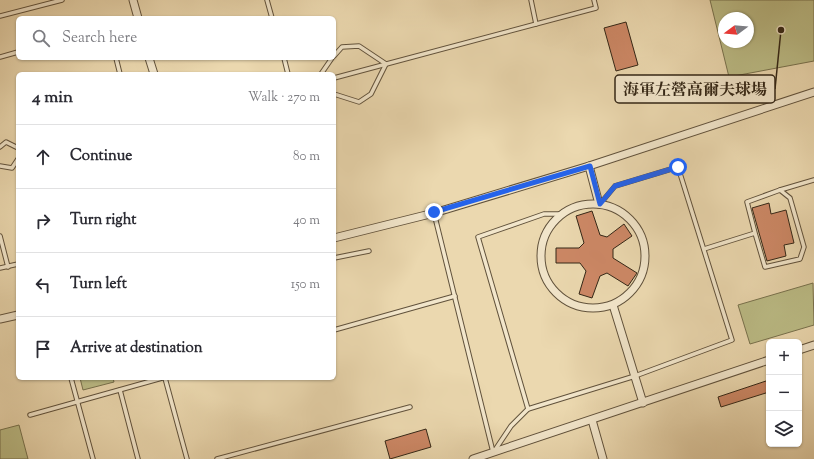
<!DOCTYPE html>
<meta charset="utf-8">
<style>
body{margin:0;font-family:"Sorts Mill Goudy","Noto Serif TC",serif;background:#f2f2f3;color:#2b2b33}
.controls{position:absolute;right:12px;bottom:12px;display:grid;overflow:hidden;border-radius:6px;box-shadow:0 1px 3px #0004}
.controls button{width:36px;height:36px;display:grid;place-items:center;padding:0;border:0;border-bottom:1px solid #e1e1e2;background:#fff;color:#2b2b33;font:20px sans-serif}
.compass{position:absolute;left:718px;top:12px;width:36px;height:36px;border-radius:50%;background:#fff;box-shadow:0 1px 3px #0004;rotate:254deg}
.stop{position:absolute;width:12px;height:12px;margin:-9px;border:3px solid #2563eb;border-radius:50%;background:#fff}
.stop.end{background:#2563eb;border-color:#fff;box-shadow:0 1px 4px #0008}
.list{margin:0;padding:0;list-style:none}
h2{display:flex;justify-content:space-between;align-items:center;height:52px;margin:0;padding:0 16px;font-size:17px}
h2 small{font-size:13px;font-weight:400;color:#7c7c81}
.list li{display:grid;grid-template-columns:26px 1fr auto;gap:12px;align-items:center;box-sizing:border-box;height:64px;padding:0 16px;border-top:1px solid #e1e1e2}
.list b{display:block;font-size:15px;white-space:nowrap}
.list em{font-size:13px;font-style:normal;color:#7c7c81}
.icon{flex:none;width:22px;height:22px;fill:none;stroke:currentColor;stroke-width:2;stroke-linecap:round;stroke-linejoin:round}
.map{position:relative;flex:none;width:814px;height:459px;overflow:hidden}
.search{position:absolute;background:#fff;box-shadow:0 1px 3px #0004;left:16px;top:16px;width:320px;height:44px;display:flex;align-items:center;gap:10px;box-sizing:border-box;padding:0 14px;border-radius:6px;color:#7c7c81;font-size:15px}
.panel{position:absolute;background:#fff;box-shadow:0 1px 3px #0004;left:16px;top:72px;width:320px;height:308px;border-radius:6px}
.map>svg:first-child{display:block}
.green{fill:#bcbd87;stroke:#78724e;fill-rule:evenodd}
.building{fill:#cd8866;stroke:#332616}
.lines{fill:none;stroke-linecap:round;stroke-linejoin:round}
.service-casing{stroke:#61523c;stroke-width:5.5}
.minor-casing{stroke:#61523c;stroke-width:9}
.service{stroke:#f2e6cb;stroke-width:3.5}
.minor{stroke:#f2e6cb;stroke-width:7}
.route{stroke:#2563eb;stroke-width:5}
.leader{fill:none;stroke:#332616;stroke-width:1.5}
.callout-dot{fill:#332616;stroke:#f2e6cb;stroke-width:1.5}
.callout{fill:#f2e6cb;stroke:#332616;stroke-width:1.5}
.callout-label{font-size:16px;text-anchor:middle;font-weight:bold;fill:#332616}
</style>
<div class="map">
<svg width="814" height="459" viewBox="0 0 814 459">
<rect width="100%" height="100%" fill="#ebd8af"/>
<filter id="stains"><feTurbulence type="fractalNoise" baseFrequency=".005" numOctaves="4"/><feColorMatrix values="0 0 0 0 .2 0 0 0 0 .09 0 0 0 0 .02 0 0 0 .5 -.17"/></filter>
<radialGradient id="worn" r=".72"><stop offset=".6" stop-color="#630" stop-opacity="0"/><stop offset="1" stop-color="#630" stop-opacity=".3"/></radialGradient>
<g class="green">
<path d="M710,0H814V61L729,77ZM724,18H748V42H724Z"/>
<polygon points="813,283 814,325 750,344 738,305"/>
<polygon points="80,378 113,378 114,382 83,390"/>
<polygon points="19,425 28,459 0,459 0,430"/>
</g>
<g class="building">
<polygon points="626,22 638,65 616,71 604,28"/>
<polygon points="769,203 771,214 786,210 794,243 784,245 786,256 767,261 752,208"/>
<polygon points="592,211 600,235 607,237 624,224 632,236 613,249 613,258 637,273 628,286 607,273 600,276 592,298 579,294 586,271 580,263 556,263 556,248 579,248 584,243 576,216"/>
<polygon points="769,380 769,392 721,407 718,397"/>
<polygon points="426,429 431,447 390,459 385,441"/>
</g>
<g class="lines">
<defs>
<g id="service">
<polyline points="267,0 272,18"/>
<polyline points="531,0 536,24"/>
<polyline points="0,16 62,0"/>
<polyline points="334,56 342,47 359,46 386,64 371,94 359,102 334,94"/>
<polyline points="0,57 18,52"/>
<polyline points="116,58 120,74"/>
<polyline points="284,58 288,74"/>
<polyline points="321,74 332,58"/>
<polyline points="334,78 596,8 594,0"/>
<polyline points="0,147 6,142 18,148"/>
<polyline points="0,166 12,168 18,159"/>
<polyline points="780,190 814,180"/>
<polyline points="434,213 493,452"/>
<polyline points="0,236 8,267"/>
<polyline points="704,249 755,233 765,267 800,259 804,247 790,198 780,190 747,202 755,233"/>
<polyline points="334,258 369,251"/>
<polyline points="0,268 18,264"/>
<polyline points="334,330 455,296"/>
<polyline points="71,378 93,459"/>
<polyline points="165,378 187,459"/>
<polyline points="120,390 138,459"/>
<polyline points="528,409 478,237 544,214 561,214"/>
<polyline points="30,415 162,378"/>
<polyline points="495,450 511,426 528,409 635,376 732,340 678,167 615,186 600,204"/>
<polyline points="217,459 410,407"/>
</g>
<g id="minor">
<polyline points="133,0 138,18"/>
<polyline points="149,58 154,74"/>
<polyline points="589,166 599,204"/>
<circle cx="593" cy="256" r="52"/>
<polyline points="334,238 434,213 589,166 814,92"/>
<polyline points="613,305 643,403"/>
<polyline points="0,319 18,315"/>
<polyline points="799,350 814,345"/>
<polyline points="592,420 603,459"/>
<polyline points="473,459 769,360"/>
</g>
</defs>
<use href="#service" class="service-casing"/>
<use href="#minor" class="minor-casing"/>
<use href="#service" class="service"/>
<use href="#minor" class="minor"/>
</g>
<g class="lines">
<polyline class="route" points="434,212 590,166 600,204 615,186 678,167"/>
</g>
<path class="leader" d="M781 30L775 89"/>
<circle class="callout-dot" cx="781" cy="30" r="4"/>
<rect class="callout" x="615" y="75" width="160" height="28" rx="4"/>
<g class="callout-label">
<text x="695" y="95">海軍左營高爾夫球場</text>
</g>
<rect width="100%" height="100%" filter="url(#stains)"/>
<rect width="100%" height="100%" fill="url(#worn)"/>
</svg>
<div class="controls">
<button>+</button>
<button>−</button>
<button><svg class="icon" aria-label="layers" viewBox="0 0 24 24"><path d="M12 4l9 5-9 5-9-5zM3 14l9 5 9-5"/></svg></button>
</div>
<svg class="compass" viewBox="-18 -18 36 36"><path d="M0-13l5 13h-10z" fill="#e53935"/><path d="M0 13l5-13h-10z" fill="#7c7c81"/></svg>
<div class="stop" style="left:678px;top:167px"></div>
<div class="stop end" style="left:434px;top:212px"></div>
<div class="search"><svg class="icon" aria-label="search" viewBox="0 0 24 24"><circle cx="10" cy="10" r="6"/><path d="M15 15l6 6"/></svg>Search here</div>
<section class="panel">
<h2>4 min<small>Walk · 270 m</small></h2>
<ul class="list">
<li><svg class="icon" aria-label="ahead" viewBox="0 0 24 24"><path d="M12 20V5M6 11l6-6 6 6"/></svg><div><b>Continue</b></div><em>80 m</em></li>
<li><svg class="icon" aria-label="right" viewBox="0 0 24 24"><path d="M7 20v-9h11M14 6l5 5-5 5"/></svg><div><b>Turn right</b></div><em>40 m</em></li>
<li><svg class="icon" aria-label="left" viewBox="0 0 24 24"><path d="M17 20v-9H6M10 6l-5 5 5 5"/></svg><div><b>Turn left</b></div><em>150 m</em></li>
<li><svg class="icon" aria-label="arrive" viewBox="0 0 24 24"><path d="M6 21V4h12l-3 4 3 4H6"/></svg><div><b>Arrive at destination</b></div></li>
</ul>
</section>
</div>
